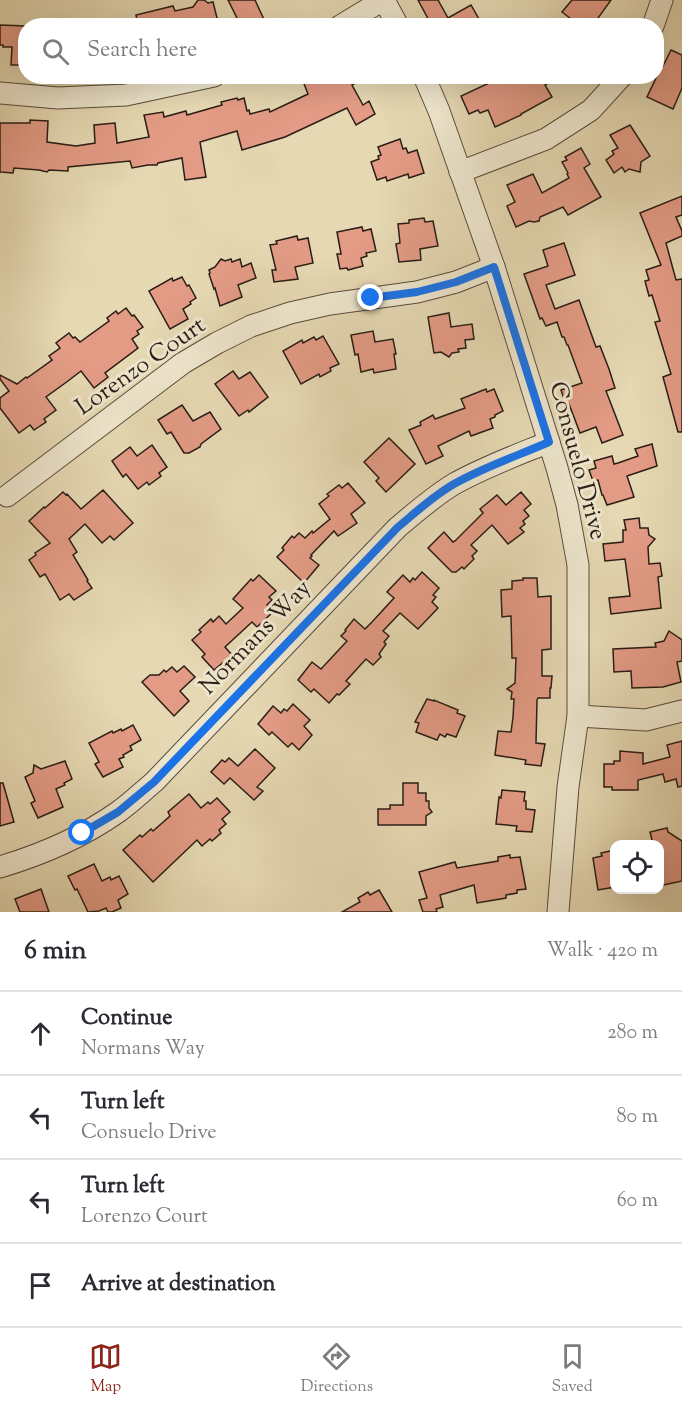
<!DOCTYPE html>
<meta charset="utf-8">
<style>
body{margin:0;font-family:"Sorts Mill Goudy",serif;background:#f7f7f7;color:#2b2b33}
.controls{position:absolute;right:18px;bottom:18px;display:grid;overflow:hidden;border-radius:12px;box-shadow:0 6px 24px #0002}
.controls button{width:54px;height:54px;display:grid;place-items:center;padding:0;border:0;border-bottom:2px solid #e1e1e2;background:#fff;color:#2b2b33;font:30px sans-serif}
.stop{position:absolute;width:18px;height:18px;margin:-14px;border:4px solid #1a73e8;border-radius:50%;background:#fff}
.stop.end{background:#1a73e8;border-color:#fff;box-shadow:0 2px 6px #0008}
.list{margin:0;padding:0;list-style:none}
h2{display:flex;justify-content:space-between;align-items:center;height:78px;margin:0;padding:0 24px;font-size:26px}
h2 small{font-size:20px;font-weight:400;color:#7c7c81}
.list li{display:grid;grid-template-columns:39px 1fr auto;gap:18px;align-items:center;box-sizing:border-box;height:84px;padding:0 24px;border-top:2px solid #e1e1e2}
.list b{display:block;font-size:22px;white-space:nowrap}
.list p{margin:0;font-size:20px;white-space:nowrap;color:#7c7c81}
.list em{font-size:20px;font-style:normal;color:#7c7c81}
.icon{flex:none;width:33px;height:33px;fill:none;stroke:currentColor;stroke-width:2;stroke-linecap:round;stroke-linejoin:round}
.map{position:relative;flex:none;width:682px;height:912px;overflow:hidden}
.search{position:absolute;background:#fff;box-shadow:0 6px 24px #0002;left:18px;right:18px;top:18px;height:66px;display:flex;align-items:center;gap:15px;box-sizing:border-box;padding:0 21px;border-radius:24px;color:#7c7c81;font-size:22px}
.sheet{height:414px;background:#fff}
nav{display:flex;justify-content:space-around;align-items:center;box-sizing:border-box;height:84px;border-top:2px solid #e1e1e2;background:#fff;font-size:16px;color:#7c7c81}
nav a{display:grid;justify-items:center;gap:3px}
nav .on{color:#8f2418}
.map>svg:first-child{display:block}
.building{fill:#e39b85;stroke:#2a1d15;stroke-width:1.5}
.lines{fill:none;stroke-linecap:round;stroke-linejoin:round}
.minor-casing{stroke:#594c3c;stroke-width:23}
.minor{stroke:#eee6cd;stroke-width:21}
.route{stroke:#1a73e8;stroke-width:8}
.labels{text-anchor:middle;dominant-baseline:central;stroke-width:6;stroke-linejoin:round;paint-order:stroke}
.street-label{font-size:24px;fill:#2a1d15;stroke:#eee6cd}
</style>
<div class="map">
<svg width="682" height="912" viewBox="0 0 682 912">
<rect width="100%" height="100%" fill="#e5d8b2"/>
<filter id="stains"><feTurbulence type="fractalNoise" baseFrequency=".00333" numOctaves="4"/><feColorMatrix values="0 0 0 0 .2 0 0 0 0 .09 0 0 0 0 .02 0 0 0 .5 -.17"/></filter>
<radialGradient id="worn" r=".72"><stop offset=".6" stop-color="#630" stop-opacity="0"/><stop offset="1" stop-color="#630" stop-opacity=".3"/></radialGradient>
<g class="building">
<polygon points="198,0 204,0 208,3 213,2 219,26 138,26 136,15 173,6 175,11 193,7"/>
<polygon points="228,0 255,0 267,26 241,26"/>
<polygon points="418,0 438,0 448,18 471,5 483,26 432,26"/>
<polygon points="572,0 611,0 598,18 608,26 580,26 562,12"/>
<polygon points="0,25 26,26 26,65 11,65 12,47 3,47 3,45 0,45"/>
<polygon points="671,50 682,55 682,88 673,109 647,97 657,76 657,63 663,66"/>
<polygon points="301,76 367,76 352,85 363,105 369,101 375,114 356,125 347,108 285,137 242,150 237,131 200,142 206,177 185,180 182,158 158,163 157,165 148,165 132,168 130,161 68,167 68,171 49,170 47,172 39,170 14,168 13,173 0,172 0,123 30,123 30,120 48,121 47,142 76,146 95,143 94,125 115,123 117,143 149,137 144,115 163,112 164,117 186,111 187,115 222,105 221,102 237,98 238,100 244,98 247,111 249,110 250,114 269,109 270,112 308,94"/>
<polygon points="504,76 560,76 545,85 552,97 521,114 521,115 495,127 488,110 480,113 478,110 469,114 461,96"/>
<polygon points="630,125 650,156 641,162 640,172 629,169 625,172 622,167 614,173 606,160 614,154 612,151 618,148 610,135"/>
<polygon points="400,139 403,149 406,148 408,153 417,150 424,173 409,178 408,174 387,181 386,177 377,180 371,162 379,159 378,156 381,155 378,147"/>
<polygon points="581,148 590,164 584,168 601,197 568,215 563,207 540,217 539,221 534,222 529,221 516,227 507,206 515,202 507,185 533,174 542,193 569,178 567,174 568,173 562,162 567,160 565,157"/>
<polygon points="682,196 682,215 676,217 682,231 682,236 666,243 676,280 682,279 682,432 678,432 663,377 671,374 655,322 660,321 652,295 649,296 645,281 649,280 646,270 661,265 640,213"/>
<polygon points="424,218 425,222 433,221 438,246 420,249 421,260 399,262 396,244 400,243 398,224 409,223 409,220"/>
<polygon points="362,227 363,231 371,229 376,251 366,253 367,256 361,258 363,266 348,270 347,268 340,269 337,254 341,254 337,232"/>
<polygon points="297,236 298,240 308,238 313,263 295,267 298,279 274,282 272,270 276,270 270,245 277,244 276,241"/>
<polygon points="564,243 575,275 546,285 555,309 579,300 596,347 600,346 609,369 615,388 606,391 623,435 602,443 596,427 580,433 569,404 566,405 561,390 582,383 568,345 567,345 564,337 562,337 557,322 546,326 542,318 540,319 524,274 548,266 543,250"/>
<polygon points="221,259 225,261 231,259 232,262 240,259 242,267 251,263 256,278 238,285 242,297 220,306 215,288 214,289 209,274 210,273 209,270 215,267"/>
<polygon points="182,277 187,286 189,285 196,298 190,302 191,304 183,309 188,319 170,329 149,291 172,278 173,281"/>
<polygon points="126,308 132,316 134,315 143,327 137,331 139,334 132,339 138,348 105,373 108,377 94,388 81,371 68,381 46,397 56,410 44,419 46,422 34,430 30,425 19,433 0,408 0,398 9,391 0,379 0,375 17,384 26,377 27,378 52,360 49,356 60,348 56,343 69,333 73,338 75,337 80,342 109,321 107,318 116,311 118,314"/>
<polygon points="449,313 451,327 472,324 474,339 465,340 466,348 458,349 459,352 452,353 449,357 441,352 434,353 428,317"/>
<polygon points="373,331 375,342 393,339 396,354 394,354 396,369 374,373 373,369 361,372 358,354 355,355 351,335"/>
<polygon points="323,336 339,364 330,368 331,371 320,377 319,374 301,384 283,351 302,340 303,343 314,337 316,340"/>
<polygon points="233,371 239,379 250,372 268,397 249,412 248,410 239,416 215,384"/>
<polygon points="486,389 487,392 494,389 503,411 495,415 495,417 490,419 493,428 471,436 469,431 438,446 443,456 426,464 409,430 421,425 420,422 433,415 435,419 465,408 461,399"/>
<polygon points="182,405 193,421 210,412 221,429 201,444 200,447 189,453 184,453 171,432 167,434 158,420"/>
<polygon points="389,438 415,464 386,492 376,481 379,478 364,462"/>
<polygon points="652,444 657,466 627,476 634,497 607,505 603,495 602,495 598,480 593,481 589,470 596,468 594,461 612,456 614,464 618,463 638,456 635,449"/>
<polygon points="152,445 167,467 159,473 161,476 149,485 147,482 138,489 126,474 123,477 112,461 130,447 137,456"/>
<polygon points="348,483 365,503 351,514 357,523 338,536 334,531 311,555 312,556 310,558 319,565 304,583 277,557 284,550 282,548 292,536 294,538 299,533 305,538 312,531 313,533 330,519 319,504 329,496 327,494 339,485 342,488"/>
<polygon points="103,490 133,523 114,540 110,536 102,543 85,524 69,539 77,552 73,555 88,580 87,581 92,588 74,600 69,594 60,600 45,574 40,577 29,560 36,555 35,553 50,543 29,521 44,507 45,508 63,492 66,495 67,494 81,509"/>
<polygon points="521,492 531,504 524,510 529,516 523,521 525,524 520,528 524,532 508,544 492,525 471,545 477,551 472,556 474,559 464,569 462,567 456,572 452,572 428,548 444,532 453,542 455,541 483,513 480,509 497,495 506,505"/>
<polygon points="639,518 640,528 648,528 649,535 655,539 648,547 649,564 660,563 662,576 658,577 661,608 611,614 609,598 630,596 625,559 605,561 603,544 623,542 623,530 626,530 624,520"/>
<polygon points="422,572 439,588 433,595 436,597 432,602 438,608 418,629 400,613 383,631 389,636 384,642 386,644 379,654 381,657 373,665 366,659 346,681 350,684 339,695 337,694 329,703 314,689 311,692 298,680 312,662 321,669 347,641 341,636 346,631 345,630 354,619 365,629 372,622 394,598 387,592 403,575 410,582 413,578 415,580"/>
<polygon points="259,575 276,591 269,597 272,600 267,605 274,611 257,627 252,622 225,647 232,655 214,670 202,657 205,654 192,640 201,632 199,630 211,619 213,622 219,616 226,624 243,608 233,599 251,579 253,581"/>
<polygon points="523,578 537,578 538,597 551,596 551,649 542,650 542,676 552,676 551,688 550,688 550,698 538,698 537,700 536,743 545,744 541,766 525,764 526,760 495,755 498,731 511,732 513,717 514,699 511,699 512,692 507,689 515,683 516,658 512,658 511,616 502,617 501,590 512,589 512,581 523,580"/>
<polygon points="669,631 682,640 682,661 677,662 681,682 663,687 632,688 631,671 614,672 613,649 656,647 655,643 664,641"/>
<polygon points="184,666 195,677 180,691 189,701 174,716 142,682 150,675 159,675 164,670 166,672 172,667 177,672"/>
<polygon points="427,699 434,701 434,700 458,710 457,713 465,716 456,737 447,734 445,737 440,734 437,740 416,732 419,723 415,722"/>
<polygon points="293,704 310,720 304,726 312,735 299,750 292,743 288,747 272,732 269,735 258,724 273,706 281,713 284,709 287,711"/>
<polygon points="133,725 141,740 130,746 132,750 123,755 124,757 119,759 123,767 103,777 95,764 99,762 89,743 112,731 113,733 121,729 122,731"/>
<polygon points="682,741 682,786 678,787 676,779 665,782 663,774 638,780 638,790 612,790 612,787 604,787 604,764 614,764 614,761 620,761 620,751 643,753 643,764 670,757 667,745"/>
<polygon points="255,749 275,768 257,787 263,791 254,800 230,778 224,784 211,772 222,760 225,762 229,758 238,766"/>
<polygon points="65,761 72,779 64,783 65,785 56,789 63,807 38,818 31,803 35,801 25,777 33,773 34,765 41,769"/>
<polygon points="0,783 3,783 14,822 0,826"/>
<polygon points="403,783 418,783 418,793 426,793 426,801 429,801 429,808 432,812 426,816 426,825 378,825 378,809 390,809 390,805 403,805"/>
<polygon points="502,790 525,792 524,801 526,801 526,809 535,810 532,832 516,831 517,826 496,824 499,797 501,798"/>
<polygon points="189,794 201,808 208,802 210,804 217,798 230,812 222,819 226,824 219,830 221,833 212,841 210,839 202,846 197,840 153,882 123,850 140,835 142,837 151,829 153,831 170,816 168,812"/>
<polygon points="667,828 668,832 682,841 682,881 663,885 660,867 660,844 653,844 650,832"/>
<polygon points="615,850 615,887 598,890 593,858 602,856 601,853"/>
<polygon points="510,855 510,858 520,857 526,889 517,890 517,893 506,895 506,898 477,903 474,885 440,895 443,907 436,909 437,912 423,912 419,900 427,898 419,872 455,862 457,868 498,861 498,857"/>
<polygon points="94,864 102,881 110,877 111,880 119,876 128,894 118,900 121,908 112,912 108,912 106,908 99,911 88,912 77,889 75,890 68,876"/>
<polygon points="41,889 49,912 20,912 15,899"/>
<polygon points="379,890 392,912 342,912 360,902 358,898 368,892 370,895"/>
</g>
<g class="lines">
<defs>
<g id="minor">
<polyline points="384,0 398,26"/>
<polyline points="340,26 383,0"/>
<polyline points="653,26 662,0"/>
<polyline points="424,76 439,111 494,267 557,468 567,505 578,565 578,716 568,787 558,912"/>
<polyline points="0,93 58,98 126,95 214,76"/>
<polyline points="460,172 546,139 591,110 622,76"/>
<polyline points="7,496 183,363 217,343 251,326 290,313 330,304 417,292 456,282 494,267"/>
<polyline points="578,716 646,720 682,711"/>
<path d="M0,867C40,855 84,836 118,812C131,803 142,792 154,782L398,527C416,512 434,496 454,484C484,467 517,455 549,442"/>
</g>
</defs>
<use href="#minor" class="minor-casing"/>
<use href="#minor" class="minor"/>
</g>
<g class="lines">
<path class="route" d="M82,833L118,812L154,782L398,527C416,512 433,496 454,484C484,467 517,456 549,442L494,267L456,282L417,292L371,298"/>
</g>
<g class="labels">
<g class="street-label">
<text transform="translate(141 367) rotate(-35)">Lorenzo Court</text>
<text transform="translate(577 461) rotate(75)">Consuelo Drive</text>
<text transform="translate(256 638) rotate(-46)">Normans Way</text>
</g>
</g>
<rect width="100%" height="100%" filter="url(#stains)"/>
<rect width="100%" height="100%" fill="url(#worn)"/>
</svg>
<div class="controls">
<button><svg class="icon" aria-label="locate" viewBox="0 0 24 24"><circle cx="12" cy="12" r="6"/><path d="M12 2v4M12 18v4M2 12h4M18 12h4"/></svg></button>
</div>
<div class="stop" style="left:82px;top:833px"></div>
<div class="stop end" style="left:371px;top:298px"></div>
<div class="search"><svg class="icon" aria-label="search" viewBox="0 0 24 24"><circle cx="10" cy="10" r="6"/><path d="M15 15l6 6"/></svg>Search here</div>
</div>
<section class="sheet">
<h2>6 min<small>Walk · 420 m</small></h2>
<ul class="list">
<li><svg class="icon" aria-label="ahead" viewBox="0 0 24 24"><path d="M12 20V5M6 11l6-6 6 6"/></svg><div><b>Continue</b><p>Normans Way</p></div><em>280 m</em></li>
<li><svg class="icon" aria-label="left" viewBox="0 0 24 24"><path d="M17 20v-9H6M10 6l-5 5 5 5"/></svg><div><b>Turn left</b><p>Consuelo Drive</p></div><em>80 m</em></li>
<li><svg class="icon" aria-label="left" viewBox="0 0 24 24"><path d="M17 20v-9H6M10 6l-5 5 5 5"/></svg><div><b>Turn left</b><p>Lorenzo Court</p></div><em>60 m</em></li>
<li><svg class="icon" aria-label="arrive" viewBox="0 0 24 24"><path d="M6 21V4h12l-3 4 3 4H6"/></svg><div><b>Arrive at destination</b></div></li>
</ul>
</section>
<nav>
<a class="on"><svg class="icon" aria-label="map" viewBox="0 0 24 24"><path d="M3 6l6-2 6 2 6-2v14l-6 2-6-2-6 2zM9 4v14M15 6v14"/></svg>Map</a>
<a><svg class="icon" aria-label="directions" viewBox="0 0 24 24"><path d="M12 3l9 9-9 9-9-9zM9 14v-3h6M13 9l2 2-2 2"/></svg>Directions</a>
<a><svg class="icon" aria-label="saved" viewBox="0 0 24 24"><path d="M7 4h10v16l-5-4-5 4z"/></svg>Saved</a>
</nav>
